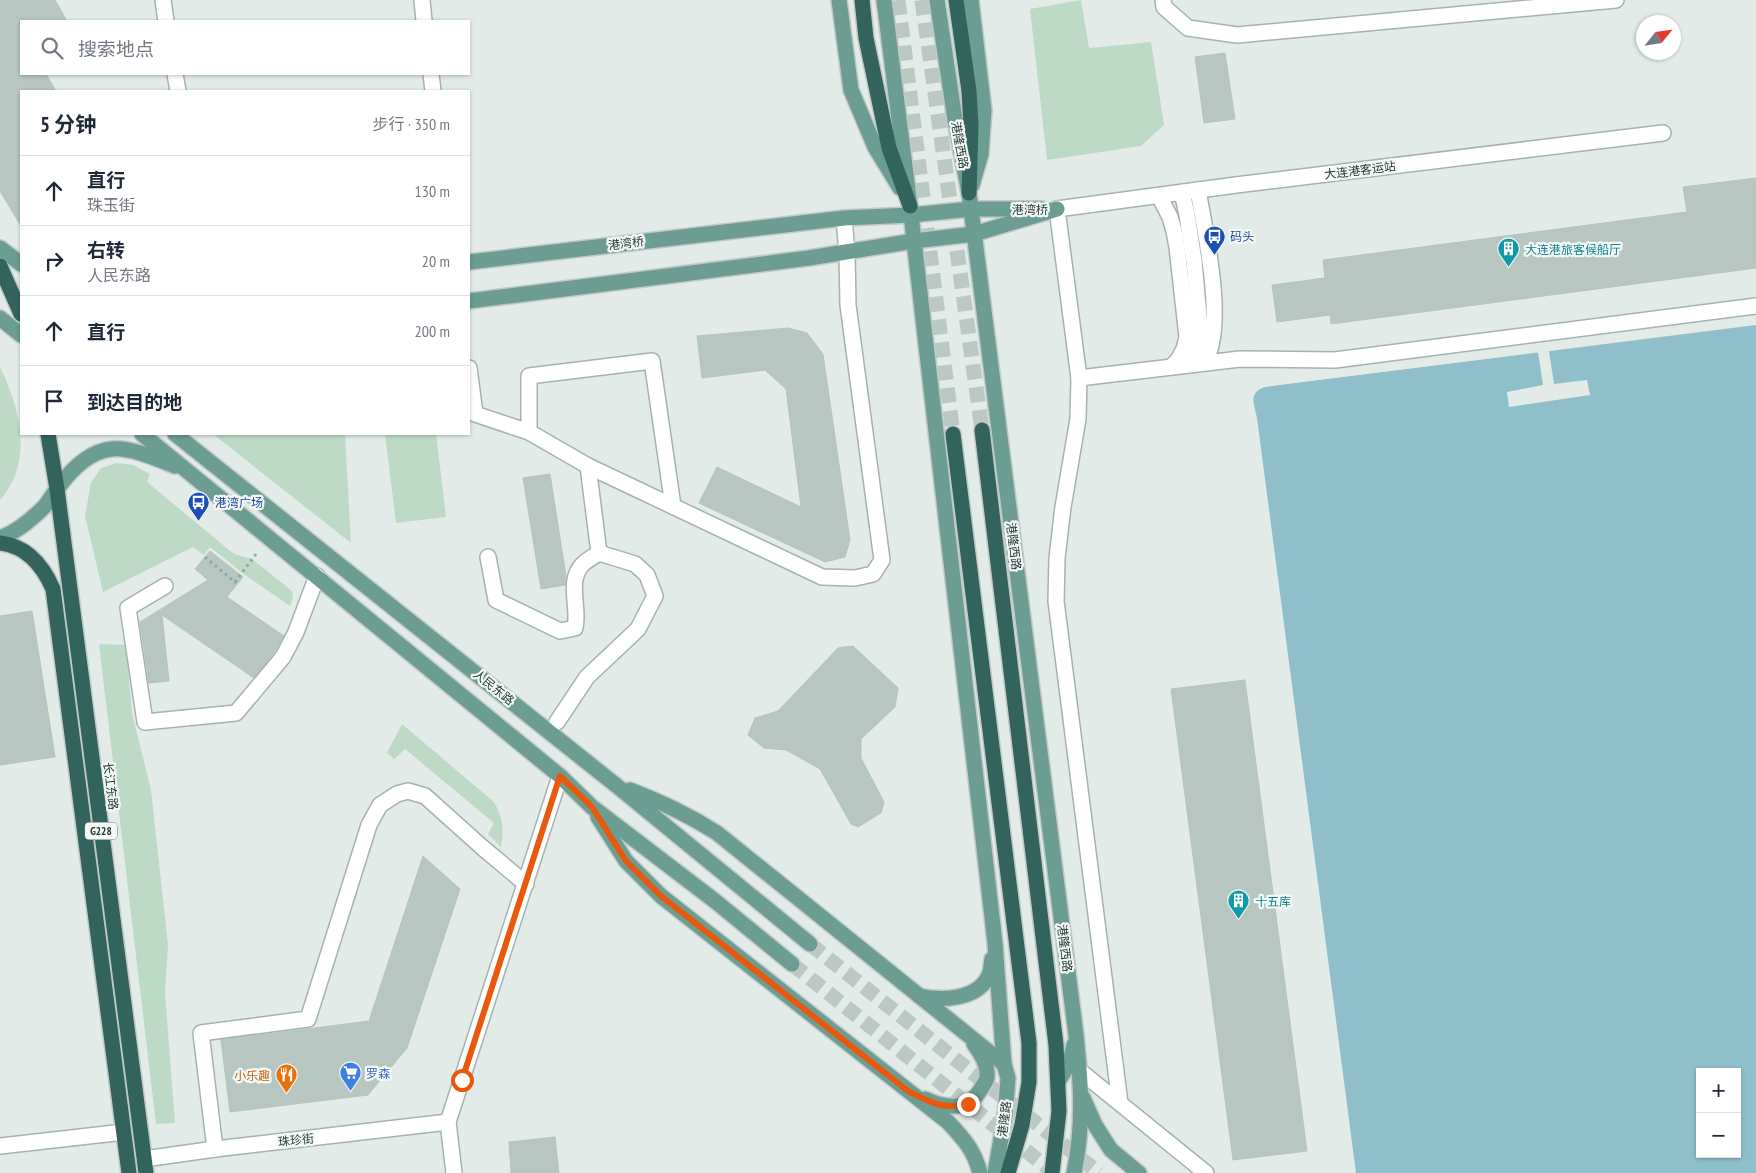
<!DOCTYPE html>
<html lang="zh">
<meta charset="utf-8">
<style>
body{margin:0;font-family:"PT Sans Narrow","Noto Sans SC",sans-serif;background:#f6f6f7;color:#1f2937}
.controls{position:absolute;right:15px;bottom:15px;display:grid;overflow:hidden;border-radius:0px;box-shadow:0 1px 4px #0004}
.controls button{width:45px;height:45px;display:grid;place-items:center;padding:0;border:0;border-bottom:1px solid #e0e1e3;background:#fff;color:#1f2937;font:25px sans-serif}
.compass{position:absolute;left:1636px;top:15px;width:45px;height:45px;border-radius:50%;background:#fff;box-shadow:0 1px 4px #0004;rotate:60deg}
.stop{position:absolute;width:15px;height:15px;margin:-11px;border:4px solid #ea580c;border-radius:50%;background:#fff}
.stop.end{background:#ea580c;border-color:#fff;box-shadow:0 1px 5px #0008}
.list{margin:0;padding:0;list-style:none}
h2{display:flex;justify-content:space-between;align-items:center;height:65px;margin:0;padding:0 20px;font-size:21px}
h2 small{font-size:16px;font-weight:400;color:#747a83}
.list li{display:grid;grid-template-columns:32px 1fr auto;gap:15px;align-items:center;box-sizing:border-box;height:70px;padding:0 20px;border-top:1px solid #e0e1e3}
.list b{display:block;font-size:19px;white-space:nowrap}
.list p{margin:0;font-size:16px;white-space:nowrap;color:#747a83}
.list em{font-size:16px;font-style:normal;color:#747a83}
.icon{flex:none;width:28px;height:28px;fill:none;stroke:currentColor;stroke-width:2;stroke-linecap:round;stroke-linejoin:round}
.map{position:relative;flex:none;width:1756px;height:1173px;overflow:hidden}
.search{position:absolute;background:#fff;box-shadow:0 1px 4px #0004;left:20px;top:20px;width:450px;height:55px;display:flex;align-items:center;gap:12px;box-sizing:border-box;padding:0 18px;border-radius:0px;color:#747a83;font-size:19px}
.panel{position:absolute;background:#fff;box-shadow:0 1px 4px #0004;left:20px;top:90px;width:450px;height:345px;border-radius:0px}
.map>svg:first-child{display:block}
.green{fill:#bddac7}
.water{fill:#8fbfcb;fill-rule:evenodd}
.pier{fill:#e2ebe8}
.building{fill:#b8c6c1;stroke:#b5c4bf}
.lines{fill:none;stroke-linecap:round;stroke-linejoin:round}
.major-tunnel{stroke:#bcc8c4;stroke-width:15;stroke-dasharray:15 8;stroke-linecap:butt}
.highway-tunnel{stroke:#bcc8c4;stroke-width:15;stroke-dasharray:15 8;stroke-linecap:butt}
.minor-casing{stroke:#a5b3af;stroke-width:18}
.major-casing{stroke:#c2c8c7;stroke-width:18}
.highway-casing{stroke:#c2c8c7;stroke-width:18}
.path{stroke:#86aca2;stroke-width:3;stroke-dasharray:2.5 4;stroke-linecap:butt}
.minor{stroke:#fff;stroke-width:15}
.major{stroke:#6b9d93;stroke-width:15}
.highway{stroke:#32645d;stroke-width:15}
.route{stroke:#ea580c;stroke-width:6}
.labels{text-anchor:middle;dominant-baseline:central;stroke-width:4.5;stroke-linejoin:round;paint-order:stroke}
.shield{fill:#f3f8f6;stroke:#627470;stroke-width:1}
.shield-label{font-size:11px;font-weight:bold;fill:#243b36}
.street-label{font-size:12px;fill:#243b36;stroke:#f3f8f6}
.transit-label{font-size:12px;fill:#164399;stroke:#f3f8f6;text-anchor:start}
.culture-label{font-size:12px;fill:#0d838f;stroke:#f3f8f6;text-anchor:start}
.shop-label{font-size:12px;fill:#366cbe;stroke:#f3f8f6;text-anchor:start}
.food-label{font-size:12px;fill:#c56008;stroke:#f3f8f6;text-anchor:end}
</style>
<div class="map">
<svg width="1756" height="1173" viewBox="0 0 1756 1173">
<rect width="100%" height="100%" fill="#e2ebe8"/>
<g class="green">
<polygon points="1081,0 1089,48 1151,42 1164,125 1141,146 1047,160 1030,9"/>
<path d="M0,367C20,409 34,461 0,500Z"/>
<polygon points="213,434 345,434 351,543"/>
<polygon points="385,434 436,434 446,517 396,523"/>
<polygon points="116,463 133,465 150,474 147,482 234,554 252,559 292,591 293,598 290,606 245,575 210,547 204,555 193,547 103,592 85,516 91,483 101,468"/>
<polygon points="99,644 126,645 132,713 151,790 168,945 165,992 175,1123 156,1124"/>
<path d="M402,724L494,802C503,818 504,829 501,847L488,834L494,823L405,749L394,759L387,753Z"/>
</g>
<path class="water" d="M1756,325V1173H1356L1257,418C1254,403 1248,393 1265,387ZM1700,1072H1737V1154H1700Z"/>
<polygon class="pier" points="1549,351 1554,384 1587,380 1590,395 1509,407 1507,392 1543,385 1538,352"/>
<g class="building">
<polygon points="0,0 55,0 67,21 21,21 21,74 46,74 56,91 21,91 21,226 0,191"/>
<polygon points="1225,53 1235,119 1204,123 1195,57"/>
<polygon points="1756,178 1756,268 1331,324 1330,315 1277,322 1272,285 1325,278 1323,260 1687,212 1683,187"/>
<polygon points="788,328 807,333 823,354 850,540 845,557 825,562 699,503 717,467 801,507 786,389 765,370 702,378 697,336"/>
<polygon points="550,474 566,576 565,585 541,589 523,478"/>
<polygon points="210,551 243,577 227,597 284,636 273,654 254,678 162,615 169,681 149,683 140,622 208,580 195,569"/>
<polygon points="32,611 55,757 0,765 0,616"/>
<polygon points="853,646 898,688 895,707 861,739 861,758 884,802 881,813 858,827 851,824 820,769 786,750 764,748 748,735 755,718 778,711 838,648"/>
<polygon points="1245,680 1307,1151 1233,1160 1171,689"/>
<polygon points="423,856 460,889 407,1048 368,1095 230,1112 221,1040 369,1021"/>
<polygon points="555,1137 559,1173 511,1173 509,1142"/>
</g>
<g class="lines">
<g class="major-tunnel">
<polyline points="810,944 1099,1173"/>
<polyline points="792,964 1054,1173"/>
</g>
<g class="highway-tunnel">
<polyline points="898,0 953,434"/>
<polyline points="922,0 982,430"/>
</g>
<defs>
<g id="minor">
<polyline points="163,0 166,21"/>
<polyline points="422,0 424,21"/>
<polyline points="1163,0 1164,7 1188,28 1237,35 1616,0"/>
<polyline points="175,74 178,91"/>
<polyline points="431,74 433,91"/>
<path d="M1198,190C1205,232 1227,327 1204,363"/>
<polyline points="1182,192 1187,215 1194,261 1200,329 1197,346 1186,365"/>
<polyline points="1159,196 1170,217 1174,231 1177,247 1187,337 1184,349 1178,360 1171,367"/>
<polyline points="469,368 475,414 529,432 588,466 822,577 855,578 873,574 882,560 848,305 847,253 844,218"/>
<polyline points="1079,378 1240,359 1335,360 1756,306"/>
<polyline points="529,432 529,376 652,361 673,506"/>
<path d="M488,557L496,600L560,631L575,628C580,608 566,581 583,564C587,560 594,556 599,553"/>
<polyline points="165,586 128,608 145,722 236,713 283,657 296,632 317,576"/>
<polyline points="557,722 587,677 638,629 655,596 647,575 635,564 599,553 588,466"/>
<polyline points="1080,1071 1206,1173"/>
<polyline points="1120,1103 1056,601 1057,558 1063,507 1078,419 1079,378 1057,209 1236,185 1663,133"/>
<polyline points="0,1146 124,1132"/>
<polyline points="215,1149 201,1033 308,1019 369,825 380,805 397,794 408,791 425,796 483,848 526,884"/>
<polyline points="144,1159 215,1149 448,1122"/>
<polyline points="454,1173 448,1122 560,776"/>
</g>
<g id="major">
<polyline points="839,0 851,90 875,147 900,188"/>
<polyline points="884,0 910,206 995,943 1004,1064 1008,1078 1005,1116 995,1173"/>
<path d="M937,0L955,120L969,193L1076,1035C1081,1083 1084,1125 1074,1173"/>
<polyline points="971,0 984,110 981,154 972,185"/>
<polyline points="0,248 21,264"/>
<polyline points="469,262 844,218 911,215 971,209 1042,209"/>
<polyline points="469,301 809,258 914,241 974,234 1057,209"/>
<polyline points="0,318 21,335"/>
<polyline points="142,434 560,776 592,807 715,901 792,964"/>
<polyline points="175,434 617,786 810,944"/>
<path d="M0,538C17,532 31,520 44,507C49,502 52,495 57,489C70,471 89,451 112,449C131,447 157,459 175,466"/>
<path d="M630,790C663,803 687,814 717,833L1004,1064"/>
<path d="M598,817L626,861L661,896L948,1122C964,1139 974,1150 980,1173"/>
<path d="M919,996C942,1001 978,1000 989,975C991,971 991,964 992,959"/>
<polyline points="1059,1080 1070,1062 1074,1045"/>
<polyline points="1083,1098 1095,1125 1111,1150 1139,1173"/>
<path d="M925,1099C946,1109 970,1111 982,1087C984,1084 987,1080 987,1077C988,1064 981,1054 974,1044"/>
</g>
<g id="highway">
<polyline points="862,0 866,38 889,148 910,206"/>
<polyline points="956,0 969,91 971,126 969,193"/>
<polyline points="0,266 21,314"/>
<polyline points="982,430 1056,1045 1059,1111 1052,1173"/>
<polyline points="48,434 57,489 146,1173"/>
<polyline points="953,434 1029,1043 1029,1082 1022,1125 1008,1173"/>
<path d="M0,543C27,546 43,566 53,589L129,1173"/>
</g>
</defs>
<use href="#minor" class="minor-casing"/>
<use href="#major" class="major-casing"/>
<use href="#highway" class="highway-casing"/>
<polyline class="path" points="205,557 235,582 256,554"/>
<use href="#minor" class="minor"/>
<use href="#major" class="major"/>
<use href="#highway" class="highway"/>
</g>
<g class="lines">
<path class="route" d="M462,1080L560,776L592,807L626,861L661,896L908,1091C930,1102 942,1110 968,1104"/>
</g>
<defs>
<symbol id="bus-pin" viewBox="-11 -11 22 30"><path d="M0 17L-7.5 6A9.5 9.5 0 1 1 7.5 6Z" fill="#1a4fb4" stroke="#f3f8f6"/><path d="M-5-6H5V4H4V6H2V4H-2V6H-4V4H-5ZM-3.5-4V0h7V-4ZM-3.5 1.2v1.5H-2V1.2ZM2 1.2v1.5H3.5V1.2Z" fill="#fff"/></symbol>
<symbol id="building-pin" viewBox="-11 -11 22 30"><path d="M0 17L-7.5 6A9.5 9.5 0 1 1 7.5 6Z" fill="#0f9aa8" stroke="#f3f8f6"/><path d="M-4-6H4V6H1V3H-1V6H-4ZM-2.5-4.3h1.7v1.8h-1.7ZM.8-4.3h1.7v1.8H.8ZM-2.5-1h1.7V.8h-1.7ZM.8-1h1.7V.8H.8Z" fill="#fff"/></symbol>
<symbol id="supermarket-pin" viewBox="-11 -11 22 30"><path d="M0 17L-7.5 6A9.5 9.5 0 1 1 7.5 6Z" fill="#3f7fe0" stroke="#f3f8f6"/><path d="M-6-5.5h2.5l.6 2H6L4.5 2H-2.5L-4.4-4H-6ZM-1.5 3.2a1.3 1.3 0 1 0 .1 0ZM3 3.2a1.3 1.3 0 1 0 .1 0Z" fill="#fff"/></symbol>
<symbol id="restaurant-pin" viewBox="-11 -11 22 30"><path d="M0 17L-7.5 6A9.5 9.5 0 1 1 7.5 6Z" fill="#e8710a" stroke="#f3f8f6"/><path d="M-5-6h1v4h1v-4h1v4h1v-4h1v5L-1.5 .5V6h-2V.5L-5-1ZM5-6V6H3V1.5H1.5Q1.5-4 5-6Z" fill="#fff"/></symbol>
</defs>
<g fill-rule="evenodd">
<use href="#bus-pin" x="1202" y="224" width="25" height="34"/>
<use href="#building-pin" x="1496" y="236" width="25" height="34"/>
<use href="#bus-pin" x="186" y="490" width="25" height="34"/>
<use href="#building-pin" x="1226" y="888" width="25" height="34"/>
<use href="#supermarket-pin" x="338" y="1060" width="25" height="34"/>
<use href="#restaurant-pin" x="274" y="1062" width="25" height="34"/>
</g>
<g class="labels">
<rect class="shield" x="85" y="822.5" width="32" height="17" rx="4"/>
<g class="shield-label">
<text x="101" y="831">G228</text>
</g>
<g class="street-label">
<text transform="translate(960 145) rotate(80)">港隆西路</text>
<text transform="translate(1360 170) rotate(-7)">大连港客运站</text>
<text x="1030" y="209">港湾桥</text>
<text transform="translate(626 243) rotate(-7)">港湾桥</text>
<text transform="translate(1014 546) rotate(83)">港隆西路</text>
<text transform="translate(494 687) rotate(39)">人民东路</text>
<text transform="translate(111 786) rotate(83)">长江东路</text>
<text transform="translate(1065 948) rotate(83)">港隆西路</text>
<text transform="translate(1004 1119) rotate(-83)">港隆路</text>
<text transform="translate(296 1140) rotate(-6)">珠珍街</text>
</g>
<g class="transit-label">
<text x="1230" y="236">码头</text>
<text x="215" y="502">港湾广场</text>
</g>
<g class="culture-label">
<text x="1525" y="249">大连港旅客候船厅</text>
<text x="1255" y="901">十五库</text>
</g>
<g class="shop-label">
<text x="366" y="1073">罗森</text>
</g>
<g class="food-label">
<text x="270" y="1075">小乐趣</text>
</g>
</g>
</svg>
<div class="controls">
<button>+</button>
<button>−</button>
</div>
<svg class="compass" viewBox="-18 -18 36 36"><path d="M0-13l5 13h-10z" fill="#e53935"/><path d="M0 13l5-13h-10z" fill="#747a83"/></svg>
<div class="stop" style="left:462px;top:1080px"></div>
<div class="stop end" style="left:968px;top:1104px"></div>
<div class="search"><svg class="icon" aria-label="search" viewBox="0 0 24 24"><circle cx="10" cy="10" r="6"/><path d="M15 15l6 6"/></svg>搜索地点</div>
<section class="panel">
<h2>5 分钟<small>步行 · 350 m</small></h2>
<ul class="list">
<li><svg class="icon" aria-label="ahead" viewBox="0 0 24 24"><path d="M12 20V5M6 11l6-6 6 6"/></svg><div><b>直行</b><p>珠玉街</p></div><em>130 m</em></li>
<li><svg class="icon" aria-label="right" viewBox="0 0 24 24"><path d="M7 20v-9h11M14 6l5 5-5 5"/></svg><div><b>右转</b><p>人民东路</p></div><em>20 m</em></li>
<li><svg class="icon" aria-label="ahead" viewBox="0 0 24 24"><path d="M12 20V5M6 11l6-6 6 6"/></svg><div><b>直行</b></div><em>200 m</em></li>
<li><svg class="icon" aria-label="arrive" viewBox="0 0 24 24"><path d="M6 21V4h12l-3 4 3 4H6"/></svg><div><b>到达目的地</b></div></li>
</ul>
</section>
</div>
